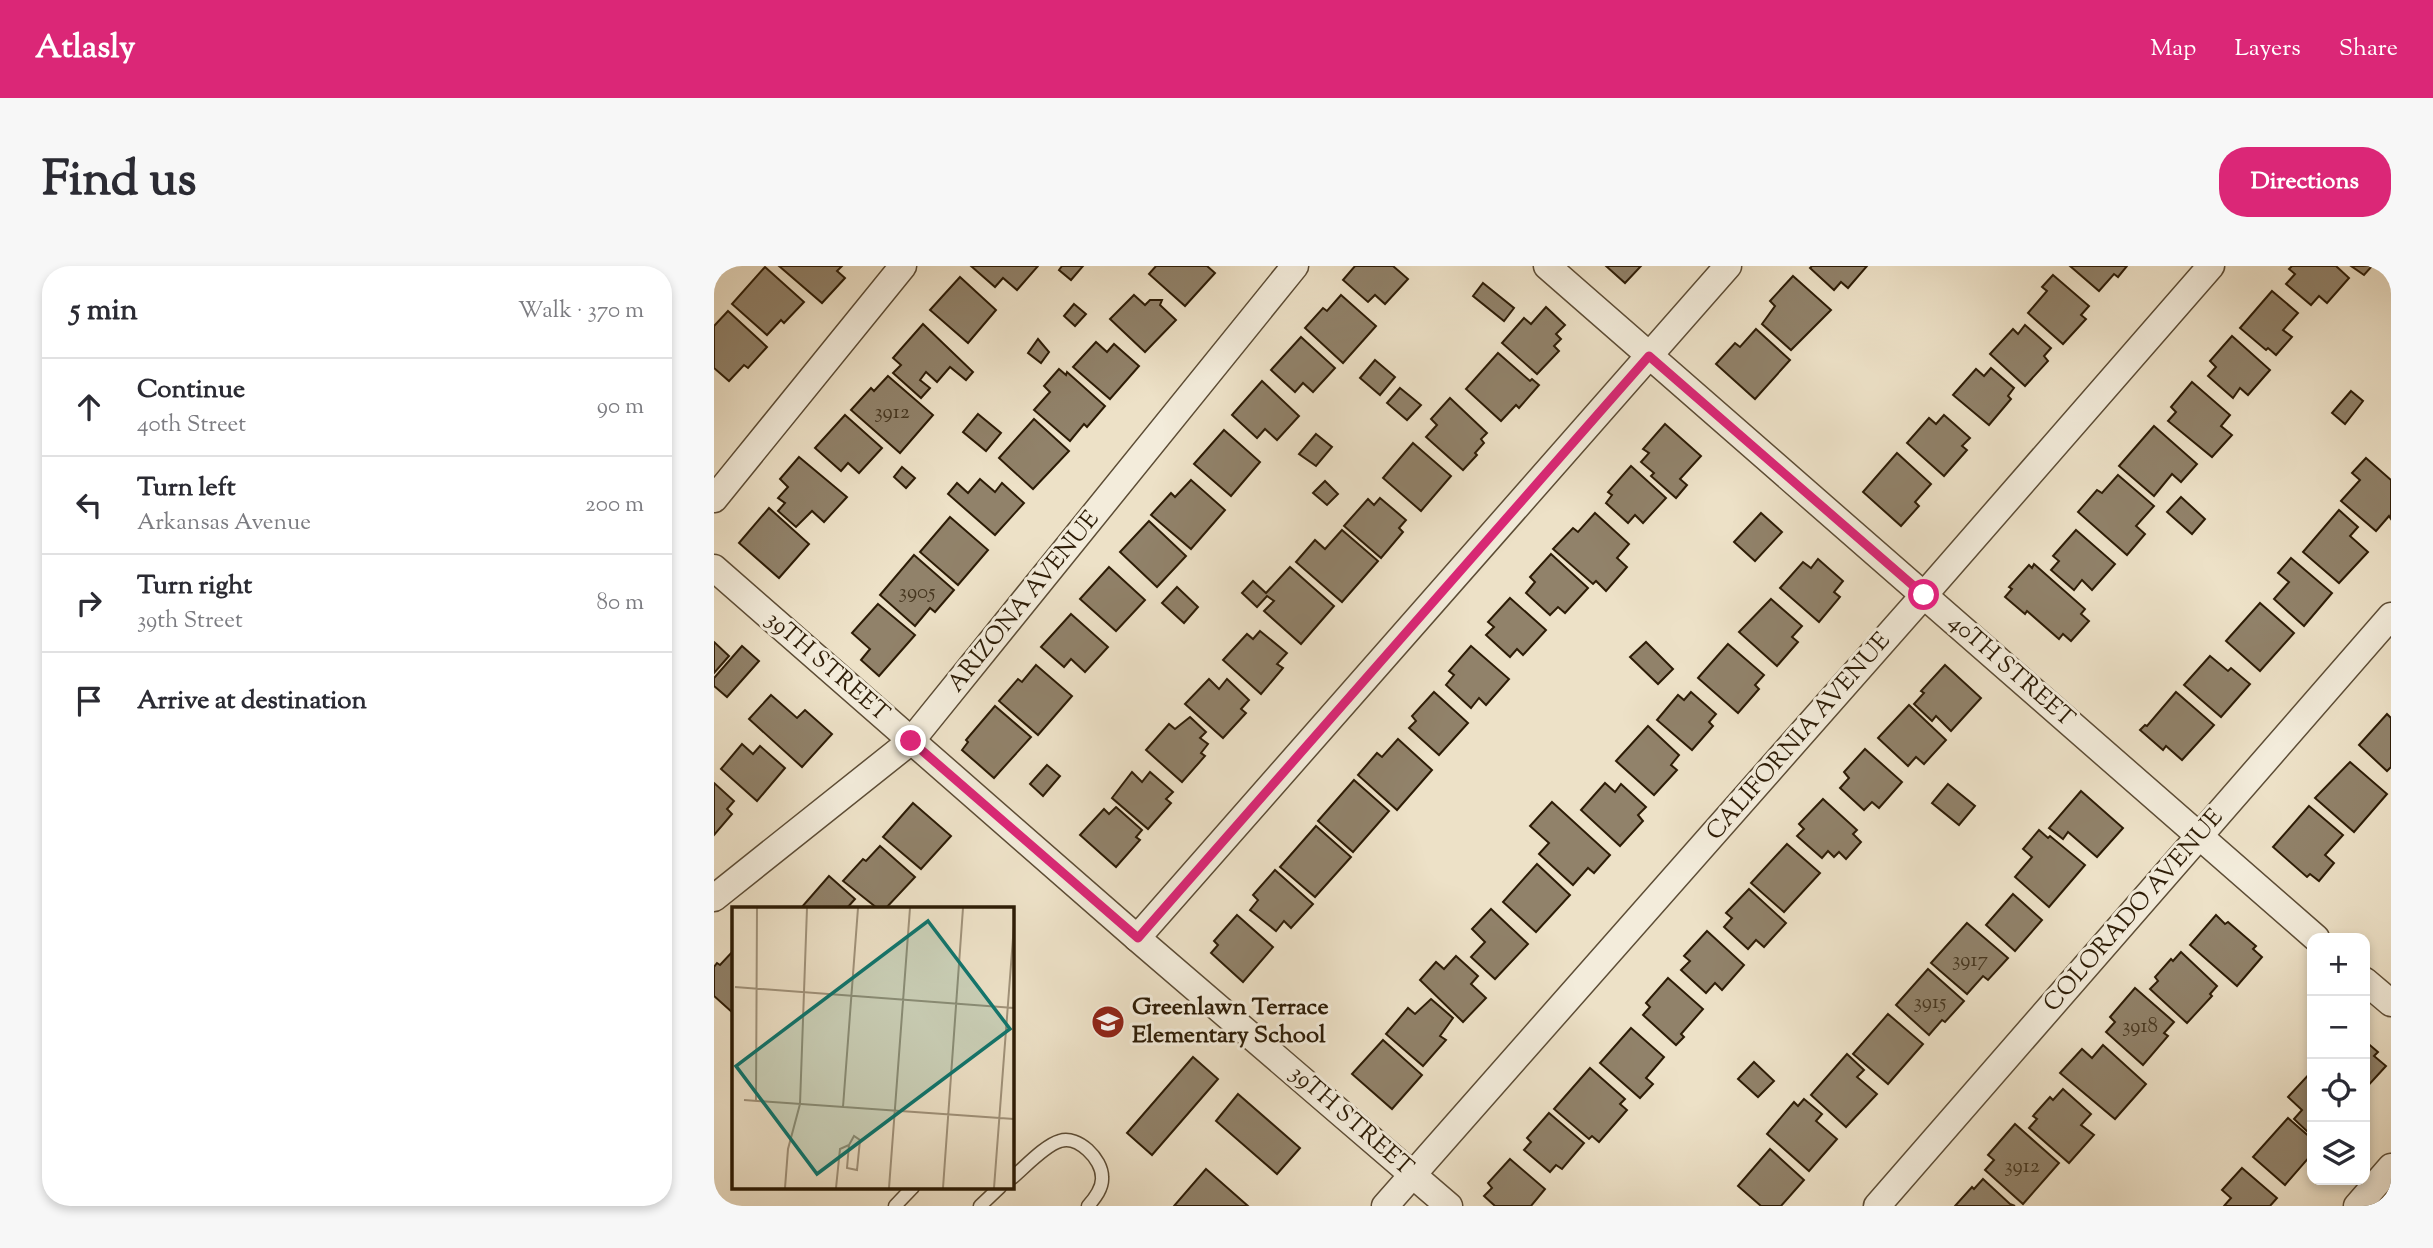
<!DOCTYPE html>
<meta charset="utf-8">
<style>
body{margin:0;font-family:"Sorts Mill Goudy",serif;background:#f7f7f7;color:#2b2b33}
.controls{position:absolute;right:21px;bottom:21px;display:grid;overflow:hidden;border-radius:14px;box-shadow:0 4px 10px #0003}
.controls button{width:63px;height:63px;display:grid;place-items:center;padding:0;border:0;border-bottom:2px solid #e1e1e2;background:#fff;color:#2b2b33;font:35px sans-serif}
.stop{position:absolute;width:21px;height:21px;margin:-16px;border:5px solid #db2777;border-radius:50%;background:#fff}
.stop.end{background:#db2777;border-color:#fff;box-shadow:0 2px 7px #0008}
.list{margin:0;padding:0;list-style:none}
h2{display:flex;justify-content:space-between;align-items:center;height:91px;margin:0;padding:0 28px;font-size:30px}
h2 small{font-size:23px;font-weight:400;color:#7c7c81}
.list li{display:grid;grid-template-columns:46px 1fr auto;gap:21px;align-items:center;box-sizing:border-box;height:98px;padding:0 28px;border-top:2px solid #e1e1e2}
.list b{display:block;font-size:26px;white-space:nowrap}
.list p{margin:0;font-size:23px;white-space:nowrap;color:#7c7c81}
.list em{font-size:23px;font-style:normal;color:#7c7c81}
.icon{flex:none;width:38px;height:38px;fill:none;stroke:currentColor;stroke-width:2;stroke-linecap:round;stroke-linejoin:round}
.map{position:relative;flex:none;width:1677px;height:940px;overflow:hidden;border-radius:28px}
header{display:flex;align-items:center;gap:42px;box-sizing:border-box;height:98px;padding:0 35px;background:#db2777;color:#fff}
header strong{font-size:33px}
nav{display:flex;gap:38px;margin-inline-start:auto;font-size:24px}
.intro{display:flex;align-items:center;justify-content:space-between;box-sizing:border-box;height:168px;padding:0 42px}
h1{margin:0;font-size:49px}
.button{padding:18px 32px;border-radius:28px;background:#db2777;color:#fff;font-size:24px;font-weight:700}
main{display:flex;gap:42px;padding:0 42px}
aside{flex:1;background:#fff;border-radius:28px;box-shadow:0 4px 10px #0003}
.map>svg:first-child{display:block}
.building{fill:#91826a;stroke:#2d1c06;stroke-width:2}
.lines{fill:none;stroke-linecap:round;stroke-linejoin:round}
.service-casing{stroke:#5d4d36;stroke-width:15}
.minor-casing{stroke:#5d4d36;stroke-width:29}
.service{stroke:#f3ecdb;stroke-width:12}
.minor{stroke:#f3ecdb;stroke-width:26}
.route{stroke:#db2777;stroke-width:9}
.labels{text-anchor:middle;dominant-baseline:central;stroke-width:6;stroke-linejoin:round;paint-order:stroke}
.number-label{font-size:21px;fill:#46361f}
.street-label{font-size:24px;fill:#2d1c06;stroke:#f3ecdb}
.poi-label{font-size:24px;font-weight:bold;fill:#2d1c06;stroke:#f3ecdb;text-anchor:start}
.inset-road{fill:none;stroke:#a0927a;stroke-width:2}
.view{fill:#0f766e;fill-opacity:0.15;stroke:#0f766e;stroke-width:3.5}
.inset-edge{fill:none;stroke:#2d1c06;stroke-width:3.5}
</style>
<header>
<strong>Atlasly</strong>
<nav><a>Map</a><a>Layers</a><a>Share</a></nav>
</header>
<div class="intro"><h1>Find us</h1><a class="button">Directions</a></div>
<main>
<aside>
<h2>5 min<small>Walk · 370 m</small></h2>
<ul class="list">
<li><svg class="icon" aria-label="ahead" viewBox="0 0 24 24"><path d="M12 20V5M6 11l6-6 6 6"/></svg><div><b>Continue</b><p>40th Street</p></div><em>90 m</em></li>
<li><svg class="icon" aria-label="left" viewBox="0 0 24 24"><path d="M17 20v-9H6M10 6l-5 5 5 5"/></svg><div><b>Turn left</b><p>Arkansas Avenue</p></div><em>200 m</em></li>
<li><svg class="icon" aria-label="right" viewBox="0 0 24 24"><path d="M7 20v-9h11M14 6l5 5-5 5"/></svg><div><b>Turn right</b><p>39th Street</p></div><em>80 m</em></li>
<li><svg class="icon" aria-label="arrive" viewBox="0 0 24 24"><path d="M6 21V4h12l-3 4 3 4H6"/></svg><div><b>Arrive at destination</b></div></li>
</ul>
</aside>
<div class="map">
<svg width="1677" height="940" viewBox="0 0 1677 940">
<rect width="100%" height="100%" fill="#ede1c7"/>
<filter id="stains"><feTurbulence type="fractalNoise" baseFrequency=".00286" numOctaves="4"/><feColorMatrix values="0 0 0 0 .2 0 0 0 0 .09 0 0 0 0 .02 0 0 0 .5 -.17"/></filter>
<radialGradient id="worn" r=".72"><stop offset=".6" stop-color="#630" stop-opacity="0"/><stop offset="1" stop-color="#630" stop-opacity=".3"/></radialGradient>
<g class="building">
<polygon points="65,0 128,0 123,5 131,12 108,37"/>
<polygon points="257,0 324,0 303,24 289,12 281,21"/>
<polygon points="348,0 369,0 357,14 345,4"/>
<polygon points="442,0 493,0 501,7 471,40 435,8"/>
<polygon points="641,0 679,0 694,13 671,38 661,29 654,36 629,14"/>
<polygon points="892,0 927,0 911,17"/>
<polygon points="1098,0 1153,0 1134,22 1127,16 1120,24 1096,2"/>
<polygon points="1356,0 1413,0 1404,11 1400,8 1385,25"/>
<polygon points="1578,0 1622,0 1635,12 1613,37 1605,30 1597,39 1572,18 1581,8 1575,3"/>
<polygon points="1637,0 1658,0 1650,9"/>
<polygon points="51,1 90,36 70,57 67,54 53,69 18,38"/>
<polygon points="1339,9 1375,40 1367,49 1372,53 1349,78 1314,47 1333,25 1328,21"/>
<polygon points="1079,10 1117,44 1077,84 1048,58 1061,40 1056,35"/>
<polygon points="246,11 282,44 254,77 216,44"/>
<polygon points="769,17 800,42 790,55 759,30"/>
<polygon points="1558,25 1584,47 1569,64 1578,71 1562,89 1554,82 1552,84 1526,62"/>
<polygon points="420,29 431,39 436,34 448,34 446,39 462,54 431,86 396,53"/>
<polygon points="627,29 662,60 629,97 591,62 609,42 613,45"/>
<polygon points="360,38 372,48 361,60 350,50"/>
<polygon points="832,41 851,59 842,68 847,73 840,80 845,85 823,108 788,77 810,52 817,58"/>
<polygon points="14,45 53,81 34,102 30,99 15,115 0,102 0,60"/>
<polygon points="209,58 259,106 252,114 236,101 223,116 212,106 206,114 216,122 207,132 179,107 187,99 179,92"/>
<polygon points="1311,59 1337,82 1330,90 1334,95 1311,120 1276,88 1299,63 1304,68"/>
<polygon points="1042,63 1076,94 1041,133 1002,98 1021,77 1026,81"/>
<polygon points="1518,70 1556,104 1534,129 1526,122 1519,132 1494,110 1502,101 1496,95"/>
<polygon points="587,71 621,102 599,126 589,117 581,126 557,104"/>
<polygon points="324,73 335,86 327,97 314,87"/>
<polygon points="382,76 393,86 400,78 425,100 396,133 359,101"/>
<polygon points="784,87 816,115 818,113 825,119 805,142 802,139 787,155 752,123"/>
<polygon points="661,94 681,111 666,129 646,112"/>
<polygon points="1277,102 1300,122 1294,130 1297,133 1275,159 1239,129 1262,103 1270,110"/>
<polygon points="345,103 352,109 353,106 391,140 373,161 370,158 356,175 320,144 336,126 330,120"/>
<polygon points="174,110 219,149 186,187 137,144 157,122 160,125"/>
<polygon points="548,115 585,150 563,174 551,163 543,172 518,149"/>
<polygon points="1478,116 1516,149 1507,160 1518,169 1498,191 1454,155 1462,146 1457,141"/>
<polygon points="686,122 707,139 693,154 673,137"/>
<polygon points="1637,125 1649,135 1631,158 1618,147"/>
<polygon points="736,132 773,167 767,173 770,177 761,187 763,189 749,204 712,171 723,159 717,153"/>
<polygon points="264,148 287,167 272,185 249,166"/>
<polygon points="131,149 168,182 145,207 134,197 127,205 101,182"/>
<polygon points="1230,149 1256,172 1248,180 1253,184 1230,210 1193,177 1215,152 1222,158"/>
<polygon points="320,153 355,185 319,223 285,192"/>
<polygon points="951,158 987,190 966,213 973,219 962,232 937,210 940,207 927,196 935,187 929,183"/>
<polygon points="1440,160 1483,198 1467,216 1458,208 1440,230 1405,200"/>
<polygon points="510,164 546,196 517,230 480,198"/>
<polygon points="602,168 618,181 602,200 585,188"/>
<polygon points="699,177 737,210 707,245 669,212"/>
<polygon points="1183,187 1217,218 1201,236 1205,240 1187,260 1149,226"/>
<polygon points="85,191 133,231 110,256 98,245 82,261 64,245 71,237 64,232 74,221 66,213"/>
<polygon points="1652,192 1677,214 1677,253 1675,250 1662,265 1627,235 1646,214 1638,207"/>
<polygon points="917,200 952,232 929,257 921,249 914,257 892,237 898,229 894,226"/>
<polygon points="188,201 201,212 192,222 180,211"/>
<polygon points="1404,209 1440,240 1422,260 1431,268 1413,289 1364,246 1383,224 1388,227"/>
<polygon points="266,213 281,226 288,217 310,237 281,269 234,228 243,217 254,227"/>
<polygon points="477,214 511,244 477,283 437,249 457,227 461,231"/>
<polygon points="611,215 624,228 613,239 599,227"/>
<polygon points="1467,231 1491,253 1478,268 1453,246"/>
<polygon points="666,232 692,254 685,262 689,266 667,292 630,260 654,233 660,239"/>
<polygon points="55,242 95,278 65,312 25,277"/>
<polygon points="1625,244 1644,261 1636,270 1654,286 1625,317 1589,286"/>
<polygon points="881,247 915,278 903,292 913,301 892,325 882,315 879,318 839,283 859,262 864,266"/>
<polygon points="1047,247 1068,266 1041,295 1020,276"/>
<polygon points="236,251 274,284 244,319 206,286"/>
<polygon points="435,255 472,290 443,321 406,286"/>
<polygon points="628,264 664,295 628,336 582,296 601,274 611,283"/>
<polygon points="1362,264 1401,298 1378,324 1368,314 1360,324 1337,304 1345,295 1339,290"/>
<polygon points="837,288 874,322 851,347 844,341 836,349 812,327 821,316 816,311"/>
<polygon points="200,289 240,324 221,346 216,342 201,360 166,329"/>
<polygon points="1577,292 1618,327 1590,360 1560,333 1575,316 1564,307"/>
<polygon points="1104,293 1129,315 1120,326 1126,331 1105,356 1066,322 1089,296 1097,302"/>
<polygon points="1320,298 1371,343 1367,348 1375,355 1357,375 1349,368 1345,373 1313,345 1311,348 1291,331 1298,323 1295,321 1315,299 1318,302"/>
<polygon points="395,301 431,334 402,365 366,333"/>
<polygon points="576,301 620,340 587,378 550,345 560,335 553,330 543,341 528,327 539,315 552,327"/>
<polygon points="463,321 484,341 470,357 448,337"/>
<polygon points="796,332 832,364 809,389 803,383 796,391 772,369 780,361 774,356"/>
<polygon points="1057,333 1088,360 1078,371 1084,376 1063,400 1025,366"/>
<polygon points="1546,337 1580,367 1546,405 1512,375"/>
<polygon points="164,338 201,369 165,410 147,394 156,383 138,367"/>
<polygon points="357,348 394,381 371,406 357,393 350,401 327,381"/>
<polygon points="546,365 573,387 563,398 569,402 547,428 509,394 533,368 539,373"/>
<polygon points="0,376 15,390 0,407"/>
<polygon points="932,376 959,403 944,418 916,391"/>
<polygon points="1014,378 1050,409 1041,419 1045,423 1024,447 984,412"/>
<polygon points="28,380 45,395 13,431 0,420 0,412"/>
<polygon points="757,380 795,413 772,439 765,432 757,442 732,419 740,409 735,405"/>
<polygon points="1496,390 1514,405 1517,402 1536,418 1507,451 1470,419"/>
<polygon points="322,399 358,430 324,469 285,435 304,413 308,416"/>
<polygon points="1231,399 1267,432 1237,465 1222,450 1218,455 1200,438 1210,427 1207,425"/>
<polygon points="495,413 505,423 513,413 535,434 527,443 532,447 509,472 471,438"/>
<polygon points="720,426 754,457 725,489 695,462 702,455 698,450"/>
<polygon points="977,426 1002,448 995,456 999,460 978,484 943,454 964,429 970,434"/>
<polygon points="1462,426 1500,459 1468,494 1452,480 1449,484 1426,464 1431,459 1433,460"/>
<polygon points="57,429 83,452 91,444 118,468 88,501 35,453"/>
<polygon points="1195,439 1232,474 1210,498 1202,491 1194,500 1164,472"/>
<polygon points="281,440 317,471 280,512 248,484 254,476 252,474"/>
<polygon points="1673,448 1677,452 1677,501 1673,505 1645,479"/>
<polygon points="476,451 492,466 486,472 494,478 487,487 491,490 468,516 432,484 455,458 461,463"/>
<polygon points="934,460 965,489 957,499 963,504 940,529 902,495"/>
<polygon points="684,473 718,504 683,544 644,509 663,487 668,491"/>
<polygon points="28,478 39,488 46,480 71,502 43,535 7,503"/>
<polygon points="1151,483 1188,516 1165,542 1158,536 1150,544 1126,522 1135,512 1130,506"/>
<polygon points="1636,496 1673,528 1640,566 1601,532"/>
<polygon points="333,499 346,510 329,530 316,518"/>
<polygon points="418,506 428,516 436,506 459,526 452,533 457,537 434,563 398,532"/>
<polygon points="640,514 675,545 639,586 604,555"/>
<polygon points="0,517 20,535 13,543 18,548 0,569"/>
<polygon points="891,517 901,526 907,518 932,541 924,549 929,555 906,580 867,544"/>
<polygon points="1234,518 1261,540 1245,559 1218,537"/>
<polygon points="1367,525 1409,562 1383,591 1354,566 1349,573 1335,562"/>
<polygon points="1109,533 1143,564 1139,568 1147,576 1132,593 1125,586 1120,591 1114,585 1108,592 1083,570 1090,563 1085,558"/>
<polygon points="838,536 896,589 880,607 874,602 859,619 825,588 835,577 816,560"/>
<polygon points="199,537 237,570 207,603 169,571"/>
<polygon points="1595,540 1629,569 1611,589 1620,597 1605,615 1596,608 1593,611 1559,581"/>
<polygon points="402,541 428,564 422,571 426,574 402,601 366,569 390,543 395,548"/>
<polygon points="602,560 637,591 601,631 566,601"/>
<polygon points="1325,564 1334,572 1336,570 1371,599 1335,641 1301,611 1318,591 1309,583"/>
<polygon points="1073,578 1106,607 1070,646 1037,617"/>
<polygon points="166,580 201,611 172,642 163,642 129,615 149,593 152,595"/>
<polygon points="823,598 856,629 822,666 789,636"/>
<polygon points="561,604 599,638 577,662 570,655 562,665 536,644 544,634 539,629"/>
<polygon points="115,610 141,633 133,642 87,642"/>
<polygon points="1035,623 1072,657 1050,681 1042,674 1034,683 1010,661 1018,652 1012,647"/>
<polygon points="1299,628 1328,654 1301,685 1272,659"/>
<polygon points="777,643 814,678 781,713 757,691 771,676 758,663"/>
<polygon points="523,649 559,681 529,716 497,687 504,679 500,675"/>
<polygon points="1502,649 1511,658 1514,656 1542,680 1539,683 1548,691 1523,720 1476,679"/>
<polygon points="1253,657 1294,692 1274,714 1269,710 1253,728 1217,697"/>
<polygon points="993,665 1030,699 1008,724 1001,717 992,727 967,704 976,695 970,690"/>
<polygon points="19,685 19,747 0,730 0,701 3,697 6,699"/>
<polygon points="1467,686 1503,720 1496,728 1498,730 1473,757 1436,723 1444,715 1441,711 1457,693 1459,695"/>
<polygon points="742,690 764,710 757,718 772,732 749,756 706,714 722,696 730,703"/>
<polygon points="1214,703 1250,735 1231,756 1228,754 1215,769 1182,739"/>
<polygon points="954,712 989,743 967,768 970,771 962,779 929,749 936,741 932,737"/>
<polygon points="1421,722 1460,756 1450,767 1454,770 1429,799 1392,766 1401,756 1396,751"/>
<polygon points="717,733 739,752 726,770 732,774 709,800 672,768 694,742 701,748"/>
<polygon points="1174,748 1209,778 1174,818 1139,788"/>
<polygon points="917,762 950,791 932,812 939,818 926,832 886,797"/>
<polygon points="669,774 708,809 678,843 638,808"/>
<polygon points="1651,775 1664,786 1660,790 1672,800 1651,823"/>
<polygon points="1389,779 1432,818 1401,853 1346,807 1368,783 1378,792"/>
<polygon points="1133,788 1150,804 1143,811 1163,828 1132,861 1097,829"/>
<polygon points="479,791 504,813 438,889 413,867"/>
<polygon points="1040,796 1060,815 1044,831 1024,813"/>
<polygon points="876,802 911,833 906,838 913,844 885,876 878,870 875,873 840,843"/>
<polygon points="1598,805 1598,870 1580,853 1588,844 1574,831"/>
<polygon points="1349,823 1377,848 1367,859 1380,869 1355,897 1315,862 1323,853 1319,850 1336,831 1339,834"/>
<polygon points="524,828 586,882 563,908 502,855"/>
<polygon points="1090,833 1108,848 1102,855 1123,873 1095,905 1053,868 1080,836 1084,840"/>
<polygon points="835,847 870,877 848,903 842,899 836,906 810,884 817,876 813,872"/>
<polygon points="1574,852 1598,873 1598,888 1571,919 1539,891"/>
<polygon points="1301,858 1345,897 1309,938 1271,904 1280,894 1274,889"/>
<polygon points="1056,883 1090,914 1067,940 1047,940 1024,920"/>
<polygon points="796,893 831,923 817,940 781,940 770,930 778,922 774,917"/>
<polygon points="1528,902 1563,932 1556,940 1510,940 1517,932 1508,924"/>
<polygon points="492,903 534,940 460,940"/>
<polygon points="1269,913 1296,938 1301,940 1241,940 1258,921 1260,923"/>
</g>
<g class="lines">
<defs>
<g id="service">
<path d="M298,912C310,902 331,879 346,875C364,869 388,893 388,911C389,922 381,932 374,940"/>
<polyline points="181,940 199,921"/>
<polyline points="266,940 286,921"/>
</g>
<g id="minor">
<polyline points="833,0 1602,672"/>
<polyline points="0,233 189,0"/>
<polyline points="0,302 423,672 735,940"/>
<polyline points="0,632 197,475 581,0"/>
<polyline points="423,672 1014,0"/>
<polyline points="1651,715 1677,737"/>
<polyline points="671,940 1210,329 1497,0"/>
<polyline points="1163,940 1677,350"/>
<polyline points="1643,940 1677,901"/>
</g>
</defs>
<use href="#service" class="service-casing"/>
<use href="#minor" class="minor-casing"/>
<use href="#service" class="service"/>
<use href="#minor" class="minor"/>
</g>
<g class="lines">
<polyline class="route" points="197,475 424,672 935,90 1210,329"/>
</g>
<defs>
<symbol id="school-disc" viewBox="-11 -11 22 22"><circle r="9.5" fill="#8f2418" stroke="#f3ecdb"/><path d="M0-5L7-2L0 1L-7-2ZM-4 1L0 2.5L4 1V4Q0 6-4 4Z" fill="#fff"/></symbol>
</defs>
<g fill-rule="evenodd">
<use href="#school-disc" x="375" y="737" width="38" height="38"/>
</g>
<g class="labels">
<g class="number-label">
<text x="178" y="147">3912</text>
<text x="203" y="327">3905</text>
<text x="1256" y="695">3917</text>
<text x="1216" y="737">3915</text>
<text x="1426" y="761">3918</text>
<text x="1308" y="901">3912</text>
</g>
<g class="street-label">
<text transform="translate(310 336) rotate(-51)">ARIZONA AVENUE</text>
<text transform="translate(113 401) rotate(41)">39TH STREET</text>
<text transform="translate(1297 405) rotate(41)">40TH STREET</text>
<text transform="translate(1085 471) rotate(-49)">CALIFORNIA AVENUE</text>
<text transform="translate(1420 645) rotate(-49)">COLORADO AVENUE</text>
<text transform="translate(637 855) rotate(41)">39TH STREET</text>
</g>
<g class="poi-label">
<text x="418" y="742">Greenlawn Terrace<tspan x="418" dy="28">Elementary School</tspan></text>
</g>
</g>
<g transform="translate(18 641)">
<rect width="282" height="282" fill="#ede1c7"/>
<path class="inset-road" d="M3,80L282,101M12,193L282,212M24,194L25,1M111,200L126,1M53,281L56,242L68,197L75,1M104,281L108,242L117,238L122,229L128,233L125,263L115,261L117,238M157,281L178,1M211,281L231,1M262,281L282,18"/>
<path class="view" d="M196,14L278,122L85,267L4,159Z"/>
<rect width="282" height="282" class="inset-edge"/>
</g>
<rect width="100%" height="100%" filter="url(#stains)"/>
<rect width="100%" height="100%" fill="url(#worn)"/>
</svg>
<div class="controls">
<button>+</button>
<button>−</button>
<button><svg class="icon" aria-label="locate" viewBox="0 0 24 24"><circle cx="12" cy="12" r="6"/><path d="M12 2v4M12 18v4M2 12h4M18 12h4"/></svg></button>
<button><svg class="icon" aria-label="layers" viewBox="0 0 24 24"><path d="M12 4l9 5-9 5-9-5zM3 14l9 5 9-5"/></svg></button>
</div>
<div class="stop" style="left:1210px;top:329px"></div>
<div class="stop end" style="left:197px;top:475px"></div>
</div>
</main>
